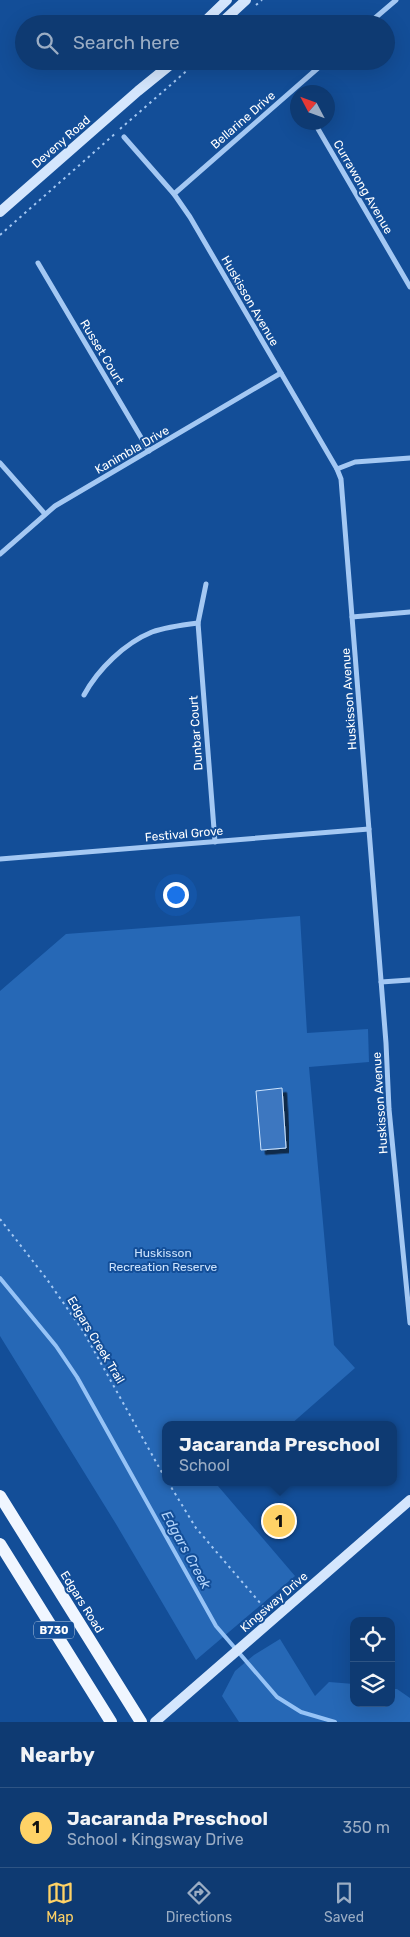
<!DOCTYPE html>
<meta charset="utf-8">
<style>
body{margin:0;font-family:Rubik,sans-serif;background:#174177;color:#f1f3f6}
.controls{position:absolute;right:15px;bottom:15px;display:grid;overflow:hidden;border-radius:10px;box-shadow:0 5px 20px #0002}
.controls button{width:45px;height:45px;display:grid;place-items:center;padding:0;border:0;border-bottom:1px solid #2e5484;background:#0e3a72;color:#f1f3f6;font:25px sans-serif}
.compass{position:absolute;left:290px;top:85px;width:45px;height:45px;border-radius:50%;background:#0e3a72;box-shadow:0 5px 20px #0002;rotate:311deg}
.you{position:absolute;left:175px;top:894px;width:18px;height:18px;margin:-12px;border:4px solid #fff;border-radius:50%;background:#1a73e8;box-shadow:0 0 0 8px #1a73e833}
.badge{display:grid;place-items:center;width:32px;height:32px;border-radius:50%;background:#ffd266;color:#111;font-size:16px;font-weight:700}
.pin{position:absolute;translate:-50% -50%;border:2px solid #fff;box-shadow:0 1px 5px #0006}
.popup{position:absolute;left:162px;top:1421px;width:235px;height:65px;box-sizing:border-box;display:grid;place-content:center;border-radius:10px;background:#0e3a72;filter:drop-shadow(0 1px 4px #0005);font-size:16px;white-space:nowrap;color:#9badc4}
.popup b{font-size:19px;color:#f1f3f6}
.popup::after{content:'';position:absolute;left:50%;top:100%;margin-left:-10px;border:10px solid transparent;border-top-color:#0e3a72}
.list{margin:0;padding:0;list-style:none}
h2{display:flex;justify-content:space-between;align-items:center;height:65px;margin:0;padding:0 20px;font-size:21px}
h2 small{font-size:16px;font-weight:400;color:#9badc4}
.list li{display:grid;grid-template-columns:32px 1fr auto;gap:15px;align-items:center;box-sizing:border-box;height:80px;padding:0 20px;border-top:1px solid #2e5484}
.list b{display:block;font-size:19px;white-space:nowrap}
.list p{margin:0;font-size:16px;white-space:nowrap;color:#9badc4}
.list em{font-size:16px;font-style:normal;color:#9badc4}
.icon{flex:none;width:28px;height:28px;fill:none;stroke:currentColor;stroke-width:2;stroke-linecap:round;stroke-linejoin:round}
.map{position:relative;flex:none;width:410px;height:1722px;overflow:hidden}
.search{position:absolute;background:#0e3a72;box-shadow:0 5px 20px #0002;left:15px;right:15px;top:15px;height:55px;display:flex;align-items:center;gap:12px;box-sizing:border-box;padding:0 18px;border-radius:28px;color:#9badc4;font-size:19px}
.sheet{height:145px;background:#0e3a72}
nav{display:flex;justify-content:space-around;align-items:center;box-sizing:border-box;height:70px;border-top:1px solid #2e5484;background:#0e3a72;font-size:14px;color:#9badc4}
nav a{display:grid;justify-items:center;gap:2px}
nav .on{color:#ffd266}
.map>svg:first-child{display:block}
.green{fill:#2668b6}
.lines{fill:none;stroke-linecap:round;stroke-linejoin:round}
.stream{stroke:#96c3f6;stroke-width:4}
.building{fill:#3c77c0;stroke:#cce3fd;filter:url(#shadow)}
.path{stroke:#a4c8f3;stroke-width:2;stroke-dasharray:2.5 4;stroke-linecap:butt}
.street{stroke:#a4c8f3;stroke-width:5}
.secondary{stroke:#d4e6fd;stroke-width:10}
.primary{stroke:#f0f6ff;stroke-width:12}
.labels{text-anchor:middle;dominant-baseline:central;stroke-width:4;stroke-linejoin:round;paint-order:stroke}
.shield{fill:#134e98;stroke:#b8cae0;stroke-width:1}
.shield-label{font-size:11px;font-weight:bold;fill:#fff}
.street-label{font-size:12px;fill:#fff;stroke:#134e98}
.park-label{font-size:12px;fill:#cce3fd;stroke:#134e98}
.water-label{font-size:14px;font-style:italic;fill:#b1d3fa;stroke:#134e98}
</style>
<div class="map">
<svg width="410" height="1722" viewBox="0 0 410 1722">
<defs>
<filter id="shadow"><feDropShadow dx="4.5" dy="4.5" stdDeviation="0" flood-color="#0009"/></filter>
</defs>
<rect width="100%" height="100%" fill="#134e98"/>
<g class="green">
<polygon points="300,916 307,1033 368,1029 369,1062 309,1067 334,1345 355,1368 290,1425 165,1425 165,1482 222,1482 218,1486 295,1576 196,1660 116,1524 0,1336 0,991 66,934"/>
<polygon points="280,1639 315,1696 329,1682 354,1684 354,1703 391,1703 391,1689 397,1689 410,1698 410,1722 239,1722 222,1696 235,1671 254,1655"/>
</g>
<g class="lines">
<polyline class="stream" points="0,1278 56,1346 77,1377 216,1626 277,1697 301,1712 335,1722"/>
</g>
<polygon class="building" points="282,1088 286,1148 261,1150 256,1091"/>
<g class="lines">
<g class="path">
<polyline points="256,5 262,0"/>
<polyline points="120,129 198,61"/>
<polyline points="0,235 117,132"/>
<polyline points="0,1219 46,1278 83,1331 165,1478"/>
<polyline points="168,1482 196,1528 267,1611"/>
</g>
<g class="street">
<polyline points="368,24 396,0"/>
<polyline points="314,122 410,287"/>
<polyline points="124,137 174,194 190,217 337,469 341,479 386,1043 389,1109 410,1323"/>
<polyline points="174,194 326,61"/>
<polyline points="38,263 149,451"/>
<polyline points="0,463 45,514"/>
<polyline points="337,469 355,462 410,458"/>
<polyline points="0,554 55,506 281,373"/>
<polyline points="206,584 198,623 215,842"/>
<polyline points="352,617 410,612"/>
<path d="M84,695C98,669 125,643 152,632C166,627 182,625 198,623"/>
<polyline points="0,859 369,829"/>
<polyline points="381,982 410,980"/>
</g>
<g class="secondary">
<polyline points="202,24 227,0"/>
<polyline points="220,24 246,0"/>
<polyline points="0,212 138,91 175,61"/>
<polyline points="155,1722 410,1500"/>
</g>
<g class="primary">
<polyline points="0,1496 141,1722"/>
<polyline points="0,1544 111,1722"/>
</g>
</g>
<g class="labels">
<rect class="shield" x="34" y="1621.5" width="40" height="17" rx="4"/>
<g class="shield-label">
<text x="54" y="1630">B730</text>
</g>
<g class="street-label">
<text transform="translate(243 120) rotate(-41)">Bellarine Drive</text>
<text transform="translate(61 142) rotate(-41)">Deveny Road</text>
<text transform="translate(363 187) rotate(60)">Currawong Avenue</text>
<text transform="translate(250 301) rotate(60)">Huskisson Avenue</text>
<text transform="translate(102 352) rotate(59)">Russet Court</text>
<text transform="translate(132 450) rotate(-30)">Kanimbla Drive</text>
<text transform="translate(349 699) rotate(-94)">Huskisson Avenue</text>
<text transform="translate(196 733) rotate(-94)">Dunbar Court</text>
<text transform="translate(184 834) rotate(-5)">Festival Grove</text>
<text transform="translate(380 1103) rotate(-94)">Huskisson Avenue</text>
<text transform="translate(96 1340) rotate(59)">Edgars Creek Trail</text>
<text transform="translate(82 1602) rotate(58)">Edgars Road</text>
<text transform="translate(274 1602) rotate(-41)">Kingsway Drive</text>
</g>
<g class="park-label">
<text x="163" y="1253">Huskisson<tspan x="163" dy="14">Recreation Reserve</tspan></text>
</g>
<g class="water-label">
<text transform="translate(186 1550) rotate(61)">Edgars Creek</text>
</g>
</g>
</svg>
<div class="controls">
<button><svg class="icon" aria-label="locate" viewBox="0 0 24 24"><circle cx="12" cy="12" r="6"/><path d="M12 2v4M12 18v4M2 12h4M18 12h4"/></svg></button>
<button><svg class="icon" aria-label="layers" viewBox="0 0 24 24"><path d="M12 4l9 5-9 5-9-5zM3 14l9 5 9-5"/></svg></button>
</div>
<svg class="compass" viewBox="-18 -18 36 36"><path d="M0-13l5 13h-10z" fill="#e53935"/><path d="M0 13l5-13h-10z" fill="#9badc4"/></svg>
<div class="you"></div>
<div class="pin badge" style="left:279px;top:1521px">1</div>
<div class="popup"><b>Jacaranda Preschool</b>School</div>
<div class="search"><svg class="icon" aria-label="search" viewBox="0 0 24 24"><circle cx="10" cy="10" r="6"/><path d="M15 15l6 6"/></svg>Search here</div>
</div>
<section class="sheet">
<h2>Nearby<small></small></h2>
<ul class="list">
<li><span class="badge">1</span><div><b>Jacaranda Preschool</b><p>School · Kingsway Drive</p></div><em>350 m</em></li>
</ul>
</section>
<nav>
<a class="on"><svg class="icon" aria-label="map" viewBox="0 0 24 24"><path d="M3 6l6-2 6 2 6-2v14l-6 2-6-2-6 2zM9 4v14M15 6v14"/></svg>Map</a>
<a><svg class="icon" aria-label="directions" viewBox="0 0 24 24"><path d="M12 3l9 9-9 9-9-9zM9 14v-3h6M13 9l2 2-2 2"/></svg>Directions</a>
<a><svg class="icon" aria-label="saved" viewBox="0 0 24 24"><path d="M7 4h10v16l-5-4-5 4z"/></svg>Saved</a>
</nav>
